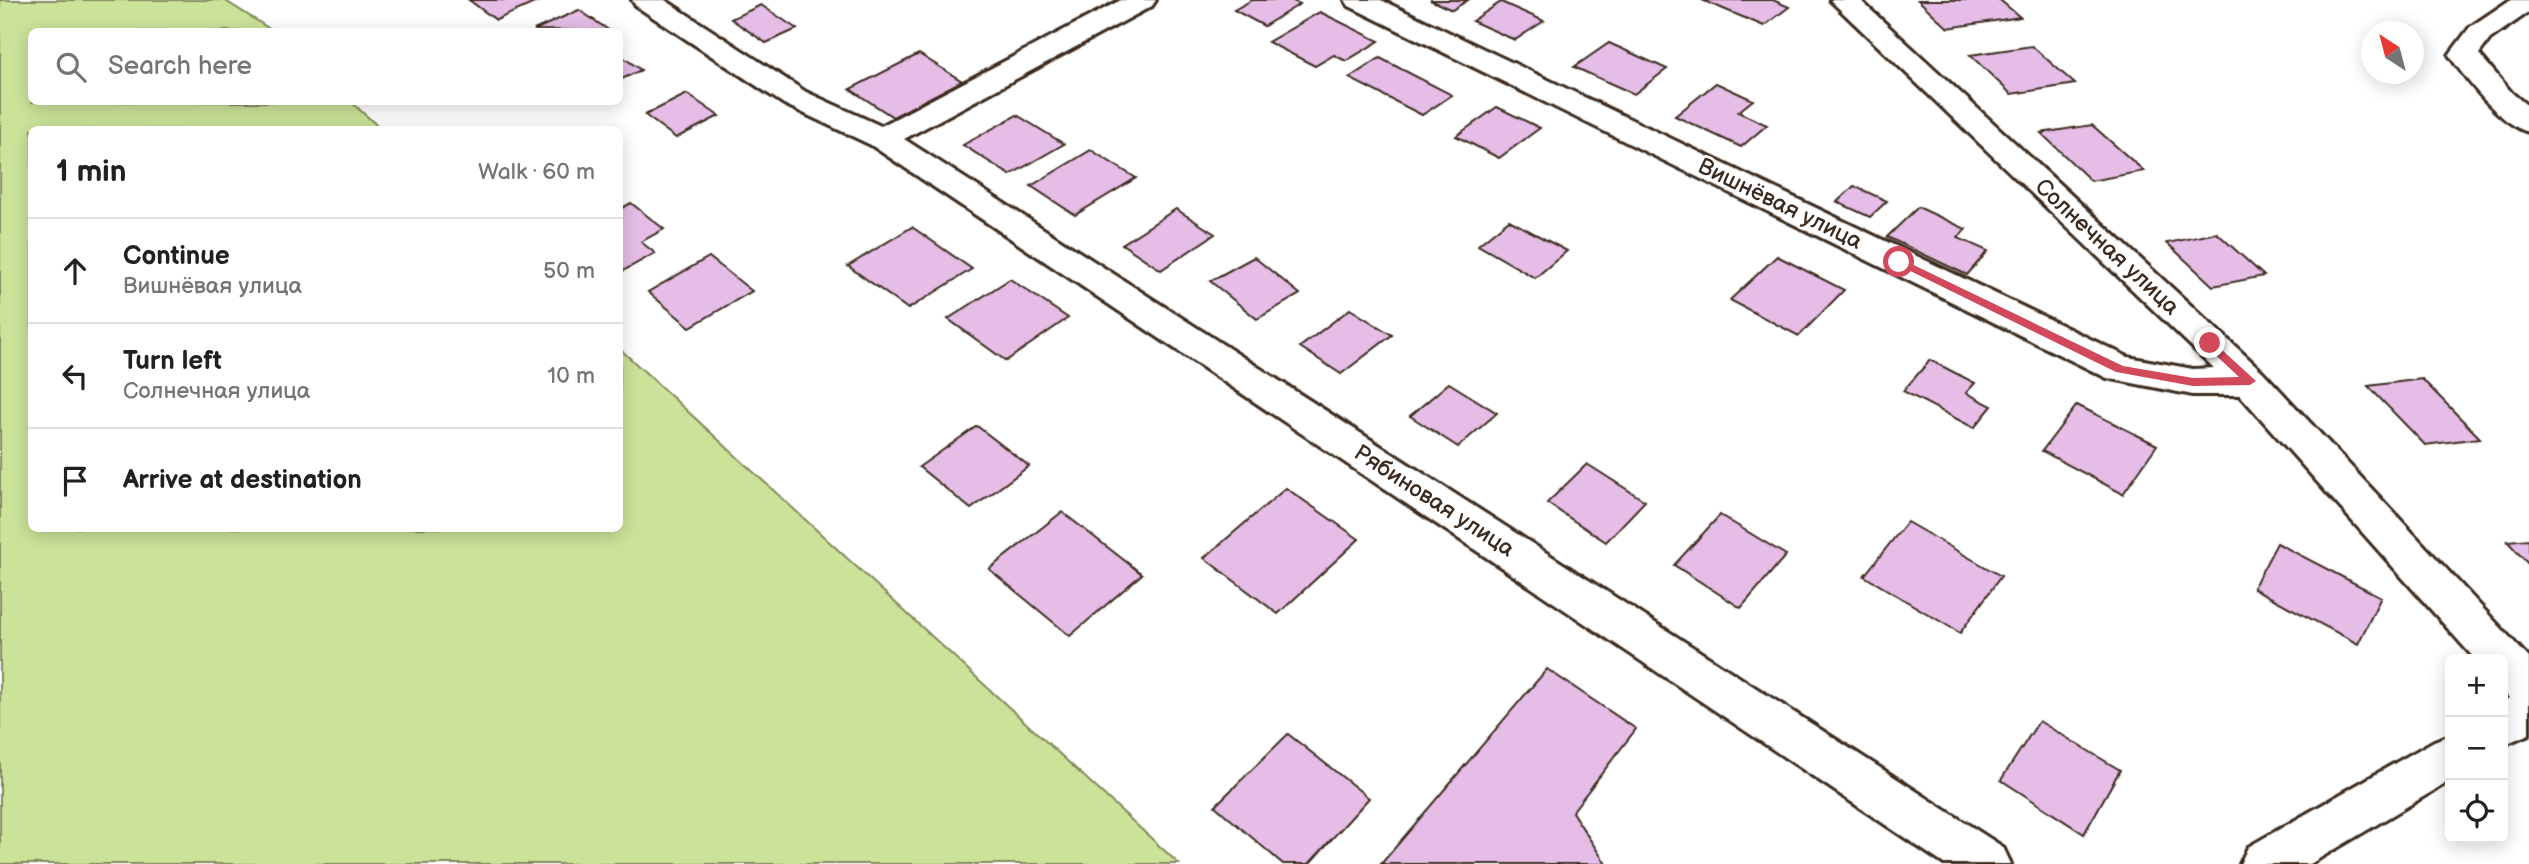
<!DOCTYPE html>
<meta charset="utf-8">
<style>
body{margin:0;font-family:"Balsamiq Sans",sans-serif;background:#f6f6f6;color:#202124}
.controls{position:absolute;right:21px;bottom:21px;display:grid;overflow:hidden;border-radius:10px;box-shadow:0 4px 18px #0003}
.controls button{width:63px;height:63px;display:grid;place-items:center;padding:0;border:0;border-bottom:2px solid #e0e0e0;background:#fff;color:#202124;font:35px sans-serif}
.compass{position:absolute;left:2361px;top:21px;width:63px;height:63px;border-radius:50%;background:#fff;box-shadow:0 4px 18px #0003;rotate:324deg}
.stop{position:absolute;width:21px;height:21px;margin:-16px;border:5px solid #d1495b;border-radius:50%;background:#fff}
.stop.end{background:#d1495b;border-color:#fff;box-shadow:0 2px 7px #0008}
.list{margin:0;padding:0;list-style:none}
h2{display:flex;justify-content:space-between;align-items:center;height:91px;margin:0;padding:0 28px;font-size:30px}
h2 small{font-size:23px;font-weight:400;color:#757577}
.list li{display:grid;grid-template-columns:46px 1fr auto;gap:21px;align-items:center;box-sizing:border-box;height:105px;padding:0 28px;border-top:2px solid #e0e0e0}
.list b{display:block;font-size:26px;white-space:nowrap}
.list p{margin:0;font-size:23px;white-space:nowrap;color:#757577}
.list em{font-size:23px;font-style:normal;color:#757577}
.icon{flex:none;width:38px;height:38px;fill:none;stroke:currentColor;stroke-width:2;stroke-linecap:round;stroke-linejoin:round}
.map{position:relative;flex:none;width:2529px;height:864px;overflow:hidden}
.search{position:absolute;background:#fff;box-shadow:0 4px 18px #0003;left:28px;top:28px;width:595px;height:77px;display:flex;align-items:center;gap:18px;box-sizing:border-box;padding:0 24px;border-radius:10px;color:#757577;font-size:26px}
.panel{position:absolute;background:#fff;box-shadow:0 4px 18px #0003;left:28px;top:126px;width:595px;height:406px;border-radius:10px}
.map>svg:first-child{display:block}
.green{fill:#cbe399;stroke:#83865c;stroke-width:2}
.building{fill:#e5bde6;stroke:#3b2a1e;stroke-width:2}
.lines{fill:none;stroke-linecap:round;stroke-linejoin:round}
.minor-casing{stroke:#3b2a1e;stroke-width:6}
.minor{fill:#fff;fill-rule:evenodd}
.route{fill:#d1495b}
.labels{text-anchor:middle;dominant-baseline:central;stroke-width:5;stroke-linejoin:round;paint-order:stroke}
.street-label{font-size:23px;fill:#3b2a1e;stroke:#fff}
</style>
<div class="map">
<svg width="2529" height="864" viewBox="0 0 2529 864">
<rect width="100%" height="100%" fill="#fff"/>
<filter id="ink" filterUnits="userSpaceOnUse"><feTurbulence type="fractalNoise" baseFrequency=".0143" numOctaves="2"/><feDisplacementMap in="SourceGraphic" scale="14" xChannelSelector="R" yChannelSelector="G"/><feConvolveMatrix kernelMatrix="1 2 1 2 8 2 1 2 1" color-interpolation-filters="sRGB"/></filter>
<g filter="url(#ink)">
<polygon class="green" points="0,0 224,0 273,31 32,32 32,102 351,102 381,129 32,130 32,528 620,528 620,349 1179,864 0,864"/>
<g class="building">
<polygon points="469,0 541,0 496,20"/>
<polygon points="1252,0 1291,0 1300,4 1264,26 1234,10"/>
<polygon points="1430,0 1468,0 1452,10"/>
<polygon points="1702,0 1773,0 1789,7 1764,26"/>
<polygon points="1918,0 2000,0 2020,17 1948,28"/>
<polygon points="1501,2 1544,21 1515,40 1472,21"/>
<polygon points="761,5 797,29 766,43 731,19"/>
<polygon points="579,10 610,31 534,30"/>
<polygon points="1320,12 1379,41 1346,61 1334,55 1315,66 1268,42"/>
<polygon points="1609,43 1667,69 1634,94 1574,67"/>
<polygon points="2032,46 2075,84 2011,94 1970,55"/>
<polygon points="919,54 962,81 893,117 850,89"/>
<polygon points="620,55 641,70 620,80"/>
<polygon points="1380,58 1452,95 1422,115 1349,78"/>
<polygon points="1716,83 1753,100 1738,112 1767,125 1741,147 1675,116"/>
<polygon points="687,94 719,116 676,138 645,115"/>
<polygon points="1497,107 1540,128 1499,158 1456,136"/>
<polygon points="1017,115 1064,144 1010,175 963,145"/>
<polygon points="2092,125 2144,171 2091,181 2041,133"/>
<polygon points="1091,150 1136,178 1075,215 1031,186"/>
<polygon points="1854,186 1887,201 1870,217 1837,202"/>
<polygon points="631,203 664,229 641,242 655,253 621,272 620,209"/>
<polygon points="1918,207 1966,229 1958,238 1988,251 1967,275 1887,237"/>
<polygon points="1176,209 1215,234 1161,270 1122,244"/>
<polygon points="1509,220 1567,251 1535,278 1478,245"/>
<polygon points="912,227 972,269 908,309 848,266"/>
<polygon points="2217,233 2264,276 2213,286 2167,243"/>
<polygon points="1777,256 1844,290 1799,336 1730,300"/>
<polygon points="709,257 752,291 690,327 648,292"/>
<polygon points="1254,257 1300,294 1257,319 1210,281"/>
<polygon points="1010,279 1068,318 1006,361 948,319"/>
<polygon points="1350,309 1392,335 1341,374 1300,347"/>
<polygon points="1930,360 1975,383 1966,393 1992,406 1974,428 1903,391"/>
<polygon points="2422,379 2480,438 2425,445 2368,386"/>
<polygon points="1449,383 1497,413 1458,447 1410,416"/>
<polygon points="2077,405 2157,445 2123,494 2042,451"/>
<polygon points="977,426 1029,466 971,509 919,467"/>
<polygon points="1587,464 1645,501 1606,542 1547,503"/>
<polygon points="1286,488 1359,539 1278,614 1204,558"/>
<polygon points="1062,512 1142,574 1070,636 989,569"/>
<polygon points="1720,515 1786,555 1741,608 1674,565"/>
<polygon points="1907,522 2001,576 1960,633 1864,576"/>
<polygon points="2529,539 2529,565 2507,541"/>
<polygon points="2277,543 2381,597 2358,644 2253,588"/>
<polygon points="1547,669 1636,729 1572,812 1606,864 1381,864"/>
<polygon points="2039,721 2120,770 2084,834 2001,780"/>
<polygon points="1288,734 1369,798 1309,864 1283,864 1215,806"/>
</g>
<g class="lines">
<defs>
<g id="minor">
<polygon points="632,0 665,0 806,92 881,126 1121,0 1156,0 1152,6 904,139 2003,847 2011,864 1944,864 871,145 784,104 636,6"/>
<polygon points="1345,0 1381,0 2128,357 2193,369 2214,368 1830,0 1860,0 2263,372 2529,658 2529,734 2503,745 2503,702 2509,698 2503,691 2503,659 2475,659 2240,395 2193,395 2107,378 1349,6"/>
<path d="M2510,0H2529V12L2490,39L2479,54L2512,93L2529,107V132C2500,125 2466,79 2449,55L2470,27Z"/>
<polygon points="2450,735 2450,781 2310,864 2240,864 2248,847 2434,741"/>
</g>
</defs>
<use href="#minor" class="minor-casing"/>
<use href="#minor" class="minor"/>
</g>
</g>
<polygon class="route" points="1899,258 2123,366 2193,378 2239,377 2206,346 2204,343 2210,339 2256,381 2250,385 2193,386 2116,372 1896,264 1894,262"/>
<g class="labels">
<g class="street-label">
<text transform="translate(1780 204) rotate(26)">Вишнёвая улица</text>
<text transform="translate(2107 247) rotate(43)">Солнечная улица</text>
<text transform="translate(1434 501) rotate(33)">Рябиновая улица</text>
</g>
</g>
</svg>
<div class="controls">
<button>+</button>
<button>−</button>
<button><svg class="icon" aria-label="locate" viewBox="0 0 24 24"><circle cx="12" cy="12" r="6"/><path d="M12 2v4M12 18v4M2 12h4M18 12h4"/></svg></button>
</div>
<svg class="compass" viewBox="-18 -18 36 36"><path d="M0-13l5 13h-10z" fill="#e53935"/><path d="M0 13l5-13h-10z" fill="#757577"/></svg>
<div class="stop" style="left:1899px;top:262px"></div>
<div class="stop end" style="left:2210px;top:343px"></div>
<div class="search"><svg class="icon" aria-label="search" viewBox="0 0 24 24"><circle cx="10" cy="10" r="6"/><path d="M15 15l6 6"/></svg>Search here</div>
<section class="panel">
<h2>1 min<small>Walk · 60 m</small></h2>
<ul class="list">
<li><svg class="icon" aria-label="ahead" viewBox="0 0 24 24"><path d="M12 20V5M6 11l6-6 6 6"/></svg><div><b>Continue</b><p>Вишнёвая улица</p></div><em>50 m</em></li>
<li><svg class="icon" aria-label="left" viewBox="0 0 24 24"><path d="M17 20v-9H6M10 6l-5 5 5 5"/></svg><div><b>Turn left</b><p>Солнечная улица</p></div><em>10 m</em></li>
<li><svg class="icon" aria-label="arrive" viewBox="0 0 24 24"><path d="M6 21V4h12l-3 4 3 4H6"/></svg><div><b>Arrive at destination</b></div></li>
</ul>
</section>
</div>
